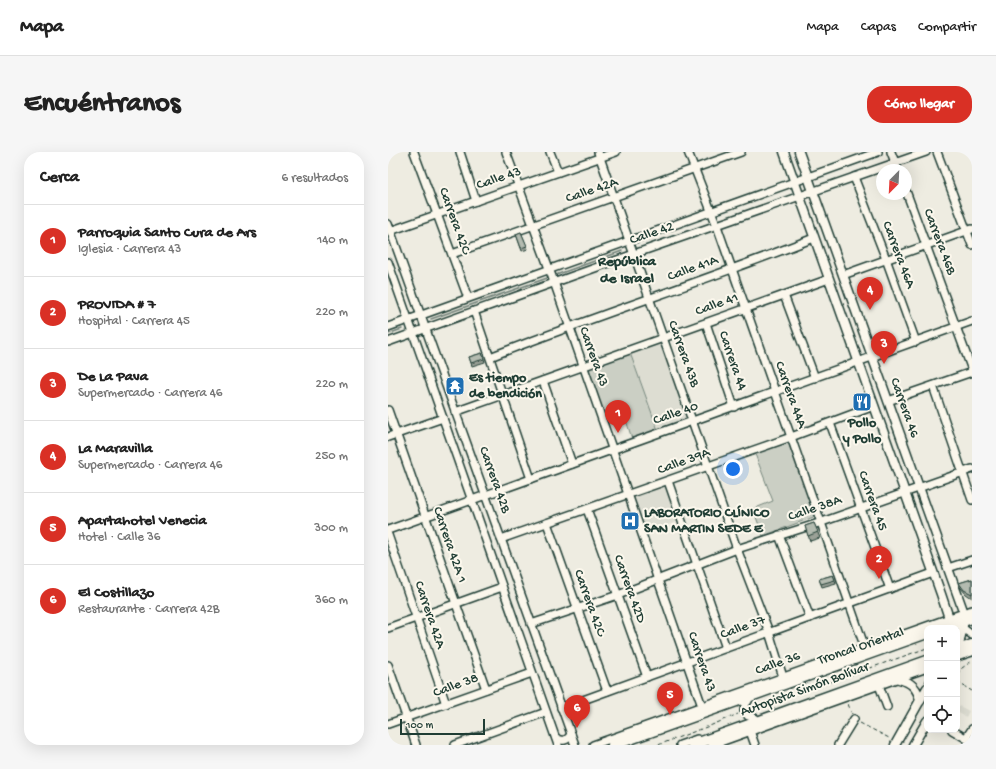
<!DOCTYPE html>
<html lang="es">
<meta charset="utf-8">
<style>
body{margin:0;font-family:"Gochi Hand",sans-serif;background:#f6f6f6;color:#222}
.controls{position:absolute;right:12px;bottom:12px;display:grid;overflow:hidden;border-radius:8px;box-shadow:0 4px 16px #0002}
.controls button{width:36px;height:36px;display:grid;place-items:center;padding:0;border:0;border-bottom:1px solid #e0e0e0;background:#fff;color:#222;font:20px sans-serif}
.compass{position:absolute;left:488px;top:12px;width:36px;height:36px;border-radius:50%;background:#fff;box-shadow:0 4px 16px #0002;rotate:204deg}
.scale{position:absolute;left:12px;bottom:10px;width:85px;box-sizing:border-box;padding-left:4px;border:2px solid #1f3d34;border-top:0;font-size:11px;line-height:14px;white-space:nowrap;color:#1f3d34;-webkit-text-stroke:3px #fbf7ec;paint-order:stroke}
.you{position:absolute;left:345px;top:317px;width:14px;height:14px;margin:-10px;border:3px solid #fff;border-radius:50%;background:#1a73e8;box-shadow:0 0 0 6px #1a73e833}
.badge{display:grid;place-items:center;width:26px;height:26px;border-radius:50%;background:#d93025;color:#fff;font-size:13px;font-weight:700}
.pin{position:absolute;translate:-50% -33px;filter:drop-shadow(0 1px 2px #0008)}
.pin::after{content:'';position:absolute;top:21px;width:14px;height:12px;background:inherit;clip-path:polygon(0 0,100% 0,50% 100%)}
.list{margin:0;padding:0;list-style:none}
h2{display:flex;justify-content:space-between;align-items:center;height:52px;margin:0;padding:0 16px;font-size:17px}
h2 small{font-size:13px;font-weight:400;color:#767676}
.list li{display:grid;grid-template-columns:26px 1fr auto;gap:12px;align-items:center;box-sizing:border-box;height:72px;padding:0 16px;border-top:1px solid #e0e0e0}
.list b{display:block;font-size:15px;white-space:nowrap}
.list p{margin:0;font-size:13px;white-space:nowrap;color:#767676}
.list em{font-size:13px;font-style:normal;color:#767676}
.icon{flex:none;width:22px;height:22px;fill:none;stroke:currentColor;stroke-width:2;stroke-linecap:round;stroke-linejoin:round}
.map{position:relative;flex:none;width:584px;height:593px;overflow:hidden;border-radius:16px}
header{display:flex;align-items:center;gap:24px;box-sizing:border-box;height:56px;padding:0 20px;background:#fff;border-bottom:1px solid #e0e0e0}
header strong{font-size:19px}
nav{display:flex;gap:22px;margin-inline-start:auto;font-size:14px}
.intro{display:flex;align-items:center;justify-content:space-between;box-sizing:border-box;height:96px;padding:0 24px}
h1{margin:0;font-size:28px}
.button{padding:10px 18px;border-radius:16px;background:#d93025;color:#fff;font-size:14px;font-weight:700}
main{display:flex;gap:24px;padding:0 24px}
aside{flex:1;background:#fff;border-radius:16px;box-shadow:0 4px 16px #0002}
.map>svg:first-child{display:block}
.built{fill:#ddddd2}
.green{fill:#cbcfc4;stroke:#75867c}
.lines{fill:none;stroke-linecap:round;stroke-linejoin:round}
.stream{stroke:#6c7d74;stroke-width:1.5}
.minor-casing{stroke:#1f3d34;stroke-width:10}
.major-casing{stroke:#1f3d34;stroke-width:11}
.highway-casing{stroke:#1f3d34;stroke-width:13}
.path{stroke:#1f3d34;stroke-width:1;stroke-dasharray:4 3;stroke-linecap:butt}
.minor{stroke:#fbf7ec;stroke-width:7}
.major{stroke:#fbf7ec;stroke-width:8}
.highway{stroke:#fbf7ec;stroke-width:10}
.wall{fill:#9ba197;stroke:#1f3d34}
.building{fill:#b4bbb0;stroke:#1f3d34}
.labels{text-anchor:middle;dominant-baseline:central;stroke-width:4;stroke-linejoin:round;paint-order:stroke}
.street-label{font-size:14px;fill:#1f3d34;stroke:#fbf7ec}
.poi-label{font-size:14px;font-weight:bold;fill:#1f3d34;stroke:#fbf7ec;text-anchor:start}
.neighbourhood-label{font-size:15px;font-weight:bold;fill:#1f3d34;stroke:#fbf7ec}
</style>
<header>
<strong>Mapa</strong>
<nav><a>Mapa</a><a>Capas</a><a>Compartir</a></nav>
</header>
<div class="intro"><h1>Encuéntranos</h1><a class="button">Cómo llegar</a></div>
<main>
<aside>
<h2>Cerca<small>6 resultados</small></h2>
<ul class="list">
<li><span class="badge">1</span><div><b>Parroquia Santo Cura de Ars</b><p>Iglesia · Carrera 43</p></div><em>140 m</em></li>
<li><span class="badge">2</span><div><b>PROVIDA # 7</b><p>Hospital · Carrera 45</p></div><em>220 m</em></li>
<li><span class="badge">3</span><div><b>De La Pava</b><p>Supermercado · Carrera 46</p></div><em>220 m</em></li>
<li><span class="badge">4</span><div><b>La Maravilla</b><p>Supermercado · Carrera 46</p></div><em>250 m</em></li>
<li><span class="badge">5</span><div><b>Apartahotel Venecia</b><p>Hotel · Calle 36</p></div><em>300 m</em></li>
<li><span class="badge">6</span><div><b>El Costillazo</b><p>Restaurante · Carrera 42B</p></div><em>360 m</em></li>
</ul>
</aside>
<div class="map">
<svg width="584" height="593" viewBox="0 0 584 593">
<rect width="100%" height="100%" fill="#eeece1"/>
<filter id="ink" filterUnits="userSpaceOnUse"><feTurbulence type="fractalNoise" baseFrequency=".025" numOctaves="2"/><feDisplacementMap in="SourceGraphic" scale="8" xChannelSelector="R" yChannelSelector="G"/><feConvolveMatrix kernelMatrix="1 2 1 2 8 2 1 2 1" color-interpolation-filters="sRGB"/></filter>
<g filter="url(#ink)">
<g class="built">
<polygon points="276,186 305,270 271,281 241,198"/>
<polygon points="280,329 294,368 254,382 240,343"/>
<polygon points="569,553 581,559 578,565 569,560"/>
</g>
<g class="green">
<polygon points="241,198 271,281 245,290 237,265 215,272 195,215"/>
<polygon points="400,290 428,364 375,384 365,357 385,349 367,302"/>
</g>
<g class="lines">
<g class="stream">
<polyline points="165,124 234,99"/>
<polyline points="43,167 162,125"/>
<polyline points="0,182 14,177"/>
</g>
<defs>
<g id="minor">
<polyline points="26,0 80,146"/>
<polyline points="72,0 88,49"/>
<polyline points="118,0 166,130 314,554"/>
<polyline points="162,0 170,20"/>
<polyline points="210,0 349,397 381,480 395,525"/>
<polyline points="300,0 329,74 477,496"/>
<polyline points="503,0 510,18"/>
<polyline points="549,0 584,93"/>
<polyline points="466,25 498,107 528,190"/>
<polyline points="518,39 584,218"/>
<polyline points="0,72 187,593"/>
<polyline points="2,79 228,0"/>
<polyline points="64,102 353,0"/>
<polyline points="0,110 170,593"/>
<polyline points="455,123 584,77"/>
<polyline points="396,143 427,226"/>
<polyline points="86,159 143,327"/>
<polyline points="318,171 346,255"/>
<polyline points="0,175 490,0"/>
<polyline points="0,190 246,102 538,0"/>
<path d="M102,205C209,163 319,128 426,86"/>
<polyline points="155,229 184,312"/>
<polyline points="545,234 584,348"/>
<polyline points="500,249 584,220"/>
<polyline points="0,258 98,537"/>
<polyline points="67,260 441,127"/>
<polyline points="442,271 502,437"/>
<polyline points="0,285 55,266"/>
<polyline points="280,329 338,496"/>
<polyline points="199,357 259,525"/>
<polyline points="159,371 219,539"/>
<polyline points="0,378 584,169"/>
<polyline points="0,383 58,552"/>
<polyline points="391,383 422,466"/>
<polyline points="113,387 403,285 486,254"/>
<polyline points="560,416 584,408"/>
<polyline points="143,472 230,443 349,397 434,370 584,317"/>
<polyline points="572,474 584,483"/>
<polyline points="0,476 114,435"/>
<polyline points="569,505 584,500"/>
<polyline points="0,513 28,593"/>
<polyline points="491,533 499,555"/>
<polyline points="360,549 357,553 356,559 360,564 367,566"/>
<polyline points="173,556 545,421"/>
<polyline points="0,572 144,521"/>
<polyline points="564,578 584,590"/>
<polyline points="362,579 367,593"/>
<path d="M168,586C174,590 180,589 183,582"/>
<polyline points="578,586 584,577"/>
<polyline points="67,593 158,560"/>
<polyline points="205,593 584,458"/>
<polyline points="292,593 309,587"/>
<polyline points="324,593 539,516"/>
<polyline points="450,593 466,567"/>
</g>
<g id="major">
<polyline points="396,0 553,442 561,466 560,476"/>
<polyline points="411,0 576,461 576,468 569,504"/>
<path d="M511,527C523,530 530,536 532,549"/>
<polyline points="507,593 539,536"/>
<polyline points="525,593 539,569"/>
</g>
<g id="highway">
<polyline points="554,476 584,466"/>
<polyline points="569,499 584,493"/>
<polyline points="225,593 539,481"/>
<polyline points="305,593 539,509"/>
</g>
</defs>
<use href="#minor" class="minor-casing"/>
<use href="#major" class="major-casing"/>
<use href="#highway" class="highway-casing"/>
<g class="path">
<polyline points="569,522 574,516 584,509"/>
<polyline points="537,530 539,526"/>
<polyline points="569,530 584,539"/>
<polyline points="460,552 464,562"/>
<polyline points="362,557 400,545 539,496"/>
<polyline points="472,571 503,587"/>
<polyline points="270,593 324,573 350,562"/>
</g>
<use href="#minor" class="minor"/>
<use href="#major" class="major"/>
<use href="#highway" class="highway"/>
</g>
<g class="wall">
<polygon points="133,80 140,97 134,99 128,82"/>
<polygon points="94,201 97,210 84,214 81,205"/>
<polygon points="426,371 432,386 422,389 417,374"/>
<polygon points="445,423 448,431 434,435 431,427"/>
<polygon points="584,427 584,446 578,442 572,435 571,431"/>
</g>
<g class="building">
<polygon points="133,80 139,94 133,96 128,82"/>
<polygon points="94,201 96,207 83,211 81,205"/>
<polygon points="426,371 430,380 420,384 417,374"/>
<polygon points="445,423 447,428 433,432 431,427"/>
<polygon points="584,427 584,442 576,438 571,431"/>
</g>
</g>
<defs>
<symbol id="temple-square" viewBox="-11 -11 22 22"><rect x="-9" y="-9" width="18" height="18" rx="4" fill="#1f6fb2" stroke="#fbf7ec"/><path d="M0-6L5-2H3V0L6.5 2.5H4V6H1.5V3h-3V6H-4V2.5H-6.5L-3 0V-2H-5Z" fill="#fff"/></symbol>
<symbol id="restaurant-square" viewBox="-11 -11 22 22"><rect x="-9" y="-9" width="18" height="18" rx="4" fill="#1f6fb2" stroke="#fbf7ec"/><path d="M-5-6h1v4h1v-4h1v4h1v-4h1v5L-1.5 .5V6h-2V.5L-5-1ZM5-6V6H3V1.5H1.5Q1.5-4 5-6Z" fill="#fff"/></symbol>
<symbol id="hospital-square" viewBox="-11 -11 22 22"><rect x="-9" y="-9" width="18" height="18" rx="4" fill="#1f6fb2" stroke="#fbf7ec"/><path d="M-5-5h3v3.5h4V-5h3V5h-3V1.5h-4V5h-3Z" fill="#fff"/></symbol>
</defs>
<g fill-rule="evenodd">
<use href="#temple-square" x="56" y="223" width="22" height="22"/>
<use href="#restaurant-square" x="463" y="239" width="22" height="22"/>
<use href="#hospital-square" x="231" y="358" width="22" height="22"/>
</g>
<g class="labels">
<g class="street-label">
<text transform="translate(111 27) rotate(-19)">Calle 43</text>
<text transform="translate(204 39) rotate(-19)">Calle 42A</text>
<text transform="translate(66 69) rotate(70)">Carrera 42C</text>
<text transform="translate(264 82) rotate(-19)">Calle 42</text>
<text transform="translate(551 90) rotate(69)">Carrera 46B</text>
<text transform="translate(510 103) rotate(69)">Carrera 46A</text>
<text transform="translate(305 117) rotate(-20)">Calle 41A</text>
<text transform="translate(329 153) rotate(-20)">Calle 41</text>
<text transform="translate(295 202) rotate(70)">Carrera 43B</text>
<text transform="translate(205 205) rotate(70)">Carrera 43</text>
<text transform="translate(344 209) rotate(71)">Carrera 44</text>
<text transform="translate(402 243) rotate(70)">Carrera 44A</text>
<text transform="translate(516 256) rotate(70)">Carrera 46</text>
<text transform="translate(288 262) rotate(-19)">Calle 40</text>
<text transform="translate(296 310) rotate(-20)">Calle 39A</text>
<text transform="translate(106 328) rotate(70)">Carrera 42B</text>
<text transform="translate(484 349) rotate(70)">Carrera 45</text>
<text transform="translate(427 357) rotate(-19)">Calle 38A</text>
<text transform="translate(61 393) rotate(71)">Carrera 42A 1</text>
<text transform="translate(241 437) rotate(70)">Carrera 42D</text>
<text transform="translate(201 451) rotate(70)">Carrera 42C</text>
<text transform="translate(41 463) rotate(71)">Carrera 42A</text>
<text transform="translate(355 476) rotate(-20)">Calle 37</text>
<text transform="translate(473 495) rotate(-19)">Troncal Oriental</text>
<text transform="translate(313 510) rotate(71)">Carrera 43</text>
<text transform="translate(390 512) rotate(-20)">Calle 36</text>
<text transform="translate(68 534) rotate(-20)">Calle 38</text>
<text transform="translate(417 538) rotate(-20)">Autopista Simón Bolívar</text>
</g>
<g class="poi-label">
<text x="81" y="226">Es tiempo<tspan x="81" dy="16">de bendición</tspan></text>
<text x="474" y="271" text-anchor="middle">Pollo<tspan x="474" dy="16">y Pollo</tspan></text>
<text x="256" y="361">LABORATORIO CLÍNICO<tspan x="256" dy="16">SAN MARTIN SEDE E</tspan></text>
</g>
<g class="neighbourhood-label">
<text x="239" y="110">República<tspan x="239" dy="17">de Israel</tspan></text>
</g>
</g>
</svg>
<div class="controls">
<button>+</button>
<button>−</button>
<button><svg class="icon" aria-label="locate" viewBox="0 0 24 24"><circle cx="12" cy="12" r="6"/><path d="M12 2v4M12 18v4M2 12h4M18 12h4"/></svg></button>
</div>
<svg class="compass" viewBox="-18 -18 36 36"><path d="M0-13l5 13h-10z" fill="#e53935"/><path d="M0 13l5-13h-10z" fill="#767676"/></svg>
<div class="scale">100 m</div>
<div class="you"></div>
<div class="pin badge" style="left:230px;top:281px">1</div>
<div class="pin badge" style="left:491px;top:427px">2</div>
<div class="pin badge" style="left:496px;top:212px">3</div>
<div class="pin badge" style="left:482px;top:158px">4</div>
<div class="pin badge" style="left:282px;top:563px">5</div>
<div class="pin badge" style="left:189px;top:576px">6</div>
</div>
</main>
